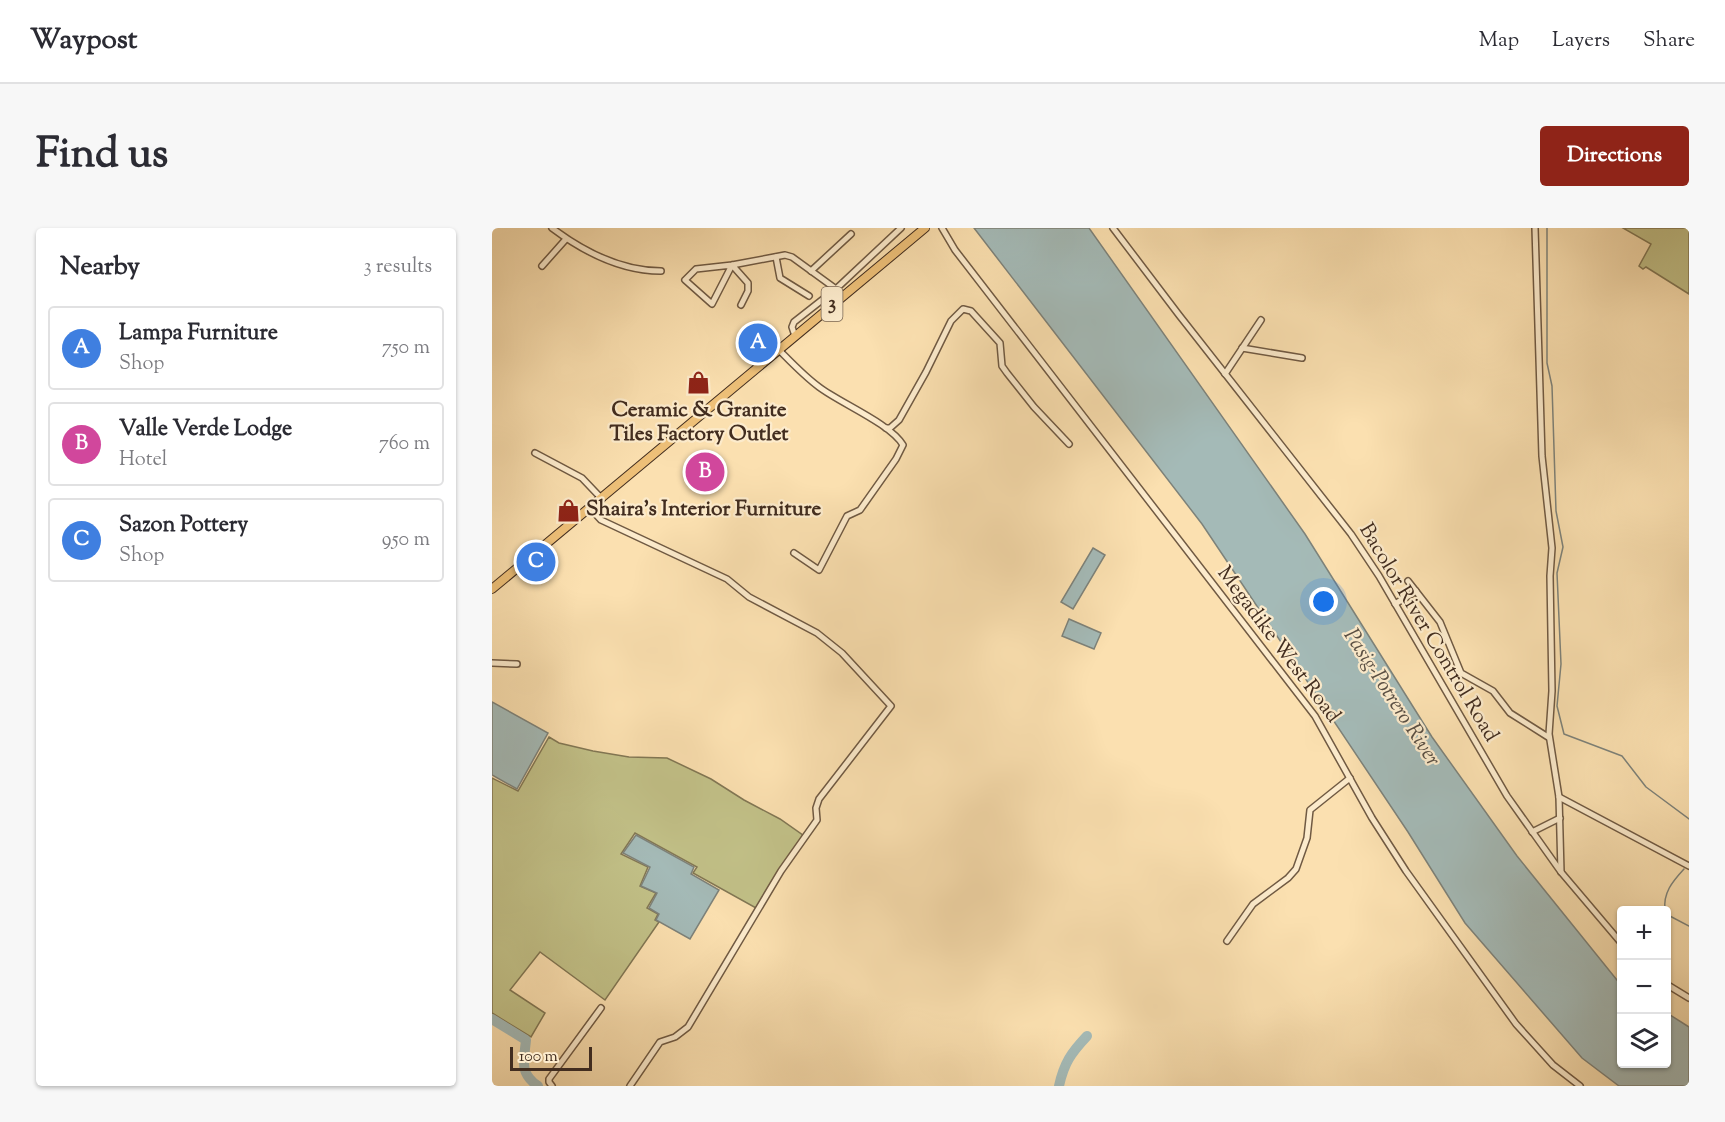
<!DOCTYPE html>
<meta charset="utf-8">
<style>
body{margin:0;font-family:"Sorts Mill Goudy",serif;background:#f7f7f7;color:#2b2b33}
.controls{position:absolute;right:18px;bottom:18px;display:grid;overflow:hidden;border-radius:6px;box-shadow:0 2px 4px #0004}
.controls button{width:54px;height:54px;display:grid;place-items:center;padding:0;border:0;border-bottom:2px solid #e1e1e2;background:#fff;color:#2b2b33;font:30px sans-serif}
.scale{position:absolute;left:18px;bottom:15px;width:82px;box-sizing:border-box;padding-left:6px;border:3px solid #422d1f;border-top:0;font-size:16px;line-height:21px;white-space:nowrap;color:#422d1f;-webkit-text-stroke:4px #fcebcc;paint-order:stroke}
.you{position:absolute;left:832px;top:374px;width:21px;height:21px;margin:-15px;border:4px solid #fff;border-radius:50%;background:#1a73e8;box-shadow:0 0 0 9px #1a73e833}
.badge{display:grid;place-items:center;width:39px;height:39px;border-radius:50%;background:#8f2418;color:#fff;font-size:20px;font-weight:700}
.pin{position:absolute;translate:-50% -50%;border:3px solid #fff;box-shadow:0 2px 6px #0006}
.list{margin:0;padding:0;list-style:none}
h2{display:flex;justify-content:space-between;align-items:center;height:78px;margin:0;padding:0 24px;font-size:26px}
h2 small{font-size:20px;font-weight:400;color:#7c7c81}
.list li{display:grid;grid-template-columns:39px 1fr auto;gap:18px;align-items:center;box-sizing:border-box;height:84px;margin:0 12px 12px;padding:0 12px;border:2px solid #e1e1e2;border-radius:6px}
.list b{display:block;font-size:22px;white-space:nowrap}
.list p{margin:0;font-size:20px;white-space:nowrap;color:#7c7c81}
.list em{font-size:20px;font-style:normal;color:#7c7c81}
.icon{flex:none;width:33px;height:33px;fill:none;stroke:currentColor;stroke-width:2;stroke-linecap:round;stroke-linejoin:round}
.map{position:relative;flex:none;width:1197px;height:858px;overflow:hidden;border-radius:6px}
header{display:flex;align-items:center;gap:36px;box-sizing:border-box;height:84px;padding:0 30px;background:#fff;border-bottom:2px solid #e1e1e2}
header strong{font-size:28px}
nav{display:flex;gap:33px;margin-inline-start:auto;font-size:21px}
.intro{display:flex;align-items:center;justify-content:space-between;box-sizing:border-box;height:144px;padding:0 36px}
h1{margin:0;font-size:42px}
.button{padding:15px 27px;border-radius:6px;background:#8f2418;color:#fff;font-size:21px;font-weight:700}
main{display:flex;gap:36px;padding:0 36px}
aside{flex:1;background:#fff;border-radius:6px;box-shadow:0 2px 4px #0004}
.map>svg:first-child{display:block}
.green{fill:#c2c188;stroke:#827754;stroke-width:1.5}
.water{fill:#a4bab7;stroke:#7d827a;stroke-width:1.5}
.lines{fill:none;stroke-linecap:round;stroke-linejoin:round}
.stream{stroke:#7d827a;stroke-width:1.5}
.river{stroke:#a4bab7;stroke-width:10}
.minor-casing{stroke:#705a43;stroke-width:8}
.highway-casing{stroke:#422d1f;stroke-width:10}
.minor{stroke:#fcebcc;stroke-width:5}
.highway{stroke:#eec078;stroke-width:8}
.labels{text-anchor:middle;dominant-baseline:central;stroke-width:4.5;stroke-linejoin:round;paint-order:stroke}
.shield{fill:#fcebcc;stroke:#7a6653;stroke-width:1.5}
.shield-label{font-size:20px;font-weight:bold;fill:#422d1f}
.poi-label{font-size:21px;font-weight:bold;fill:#422d1f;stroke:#fcebcc}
.street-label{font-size:21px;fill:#422d1f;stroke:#fcebcc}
.water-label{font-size:22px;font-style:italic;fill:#5a5045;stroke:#fcebcc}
</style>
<header>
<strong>Waypost</strong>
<nav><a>Map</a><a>Layers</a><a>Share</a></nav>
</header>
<div class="intro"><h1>Find us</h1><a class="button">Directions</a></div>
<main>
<aside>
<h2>Nearby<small>3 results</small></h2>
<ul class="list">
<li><span class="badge" style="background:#3f7fe0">A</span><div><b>Lampa Furniture</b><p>Shop</p></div><em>750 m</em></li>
<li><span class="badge" style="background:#d1479c">B</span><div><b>Valle Verde Lodge</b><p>Hotel</p></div><em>760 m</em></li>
<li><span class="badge" style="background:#3f7fe0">C</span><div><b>Sazon Pottery</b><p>Shop</p></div><em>950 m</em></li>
</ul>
</aside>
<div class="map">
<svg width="1197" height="858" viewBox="0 0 1197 858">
<rect width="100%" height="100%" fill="#fbe0b0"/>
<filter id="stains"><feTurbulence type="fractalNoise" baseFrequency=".00333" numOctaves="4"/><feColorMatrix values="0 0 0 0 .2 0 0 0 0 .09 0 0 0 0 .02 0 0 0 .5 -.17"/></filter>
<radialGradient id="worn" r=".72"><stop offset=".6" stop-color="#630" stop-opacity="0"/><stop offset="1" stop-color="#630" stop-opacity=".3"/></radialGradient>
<g class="green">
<polygon points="1131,0 1197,0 1197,66 1154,39 1151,41 1147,38 1159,16"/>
<polygon points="57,509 67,515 101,523 137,529 175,530 219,551 252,572 288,591 315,610 264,680 201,645 205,639 143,605 129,626 156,639 148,658 164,665 155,680 166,686 163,692 167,694 113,772 48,724 18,762 53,785 39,809 0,785 0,550 26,563"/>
</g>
<g class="water">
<polygon points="482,0 597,0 813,306 940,509 1025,628 1129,757 1130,836 1174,836 1175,785 1197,799 1197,858 1127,858 1090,830 973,695 916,604 710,296"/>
<polygon points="601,320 613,327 581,381 569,374"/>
<polygon points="577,391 609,405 602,421 570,408"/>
<polygon points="0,474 56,505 25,561 0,547"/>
<polygon points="144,607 202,639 199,646 227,662 198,711 164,692 167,686 157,680 165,665 149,658 158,639 131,625"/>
</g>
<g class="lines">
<g class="stream">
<polyline points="1055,0 1055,135 1060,158 1064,283 1071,319 1065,345 1069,436 1065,478 1072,506 1130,528 1154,559 1197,591"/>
<path d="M1173,682C1171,665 1180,654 1192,641"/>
<polyline points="1174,686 1197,698"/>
</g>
<g class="river">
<path d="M0,791L34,812C32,833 27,845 46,858"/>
<path d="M567,858C572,835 579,825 595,808"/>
</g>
<defs>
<g id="minor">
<path d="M60,0C92,24 128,43 169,43"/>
<polyline points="450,0 463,22 823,488 880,590 914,643 1024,796 1061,837 1088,858"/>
<polyline points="621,0 687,87 859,306 887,348 1015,568 1069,644 1130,716"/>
<polyline points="1043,0 1050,228 1060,320 1058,348 1060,463 1057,506 1067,569 1069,644"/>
<polyline points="284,29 288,50 317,68"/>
<polyline points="50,38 74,11"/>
<polyline points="319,43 359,6"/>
<polyline points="249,77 256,63 256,55 240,37 220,76 193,52 204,41 240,37 293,27 300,29 344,61"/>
<polyline points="303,108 300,99 302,94 344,61 409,0"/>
<polyline points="750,120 810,130"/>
<path d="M286,121C299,134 312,148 327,159C348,175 399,196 411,217L404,231L368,282L355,288L327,342L302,325"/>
<polyline points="733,146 769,92"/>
<polyline points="394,200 398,200 407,192 434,144 459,93 471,81 479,83 508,115 510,138 515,145 542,179 577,216"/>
<polyline points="43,225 90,250 110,271"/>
<polyline points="98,280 109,292 235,351 257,369 325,405 350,425 399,478 327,571 324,580 325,592 289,643 196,799 183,809 168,814 138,858"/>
<polyline points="916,353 948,394 969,445 1001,463 1018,485 1056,509"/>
<polyline points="903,376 924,363"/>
<polyline points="0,435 25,436"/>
<polyline points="1067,569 1197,638"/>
<polyline points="1040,604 1068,590"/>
<polyline points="735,713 761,676 796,650 804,641 815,610 818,582 858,550"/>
<polyline points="1174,756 1197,770"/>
<polyline points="60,858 57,854 57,851 109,780"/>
</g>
<polyline id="highway" points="0,361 433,0"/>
</defs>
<use href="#minor" class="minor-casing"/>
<use href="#highway" class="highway-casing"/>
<use href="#minor" class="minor"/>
<use href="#highway" class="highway"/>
</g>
<defs>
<symbol id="shop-bare" viewBox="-9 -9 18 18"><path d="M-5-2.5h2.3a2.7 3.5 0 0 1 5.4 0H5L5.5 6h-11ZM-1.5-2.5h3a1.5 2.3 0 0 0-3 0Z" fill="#8f2418" stroke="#fcebcc" stroke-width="2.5" paint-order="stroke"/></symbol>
</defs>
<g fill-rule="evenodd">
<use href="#shop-bare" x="190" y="138" width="33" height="33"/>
<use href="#shop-bare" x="60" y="266" width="33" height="33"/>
</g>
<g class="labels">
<rect class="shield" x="329.5" y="59" width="21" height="34" rx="4.5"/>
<g class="shield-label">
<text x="340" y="76">3</text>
</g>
<g class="poi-label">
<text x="207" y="183">Ceramic &amp; Granite<tspan x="207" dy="24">Tiles Factory Outlet</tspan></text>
<text x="94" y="282" text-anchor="start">Shaira's Interior Furniture</text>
</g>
<g class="street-label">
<text transform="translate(936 405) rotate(59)">Bacolor River Control Road</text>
<text transform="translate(786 417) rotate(53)">Megadike West Road</text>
</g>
<g class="water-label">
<text transform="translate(899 470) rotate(57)">Pasig-Potrero River</text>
</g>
</g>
<rect width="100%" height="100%" filter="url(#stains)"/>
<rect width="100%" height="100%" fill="url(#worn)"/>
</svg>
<div class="controls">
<button>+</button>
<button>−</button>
<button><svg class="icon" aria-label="layers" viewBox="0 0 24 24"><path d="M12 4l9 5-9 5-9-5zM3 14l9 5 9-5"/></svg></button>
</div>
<div class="scale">100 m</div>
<div class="you"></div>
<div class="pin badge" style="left:266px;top:115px;background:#3f7fe0">A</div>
<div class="pin badge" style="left:213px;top:244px;background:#d1479c">B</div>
<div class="pin badge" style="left:44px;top:334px;background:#3f7fe0">C</div>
</div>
</main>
